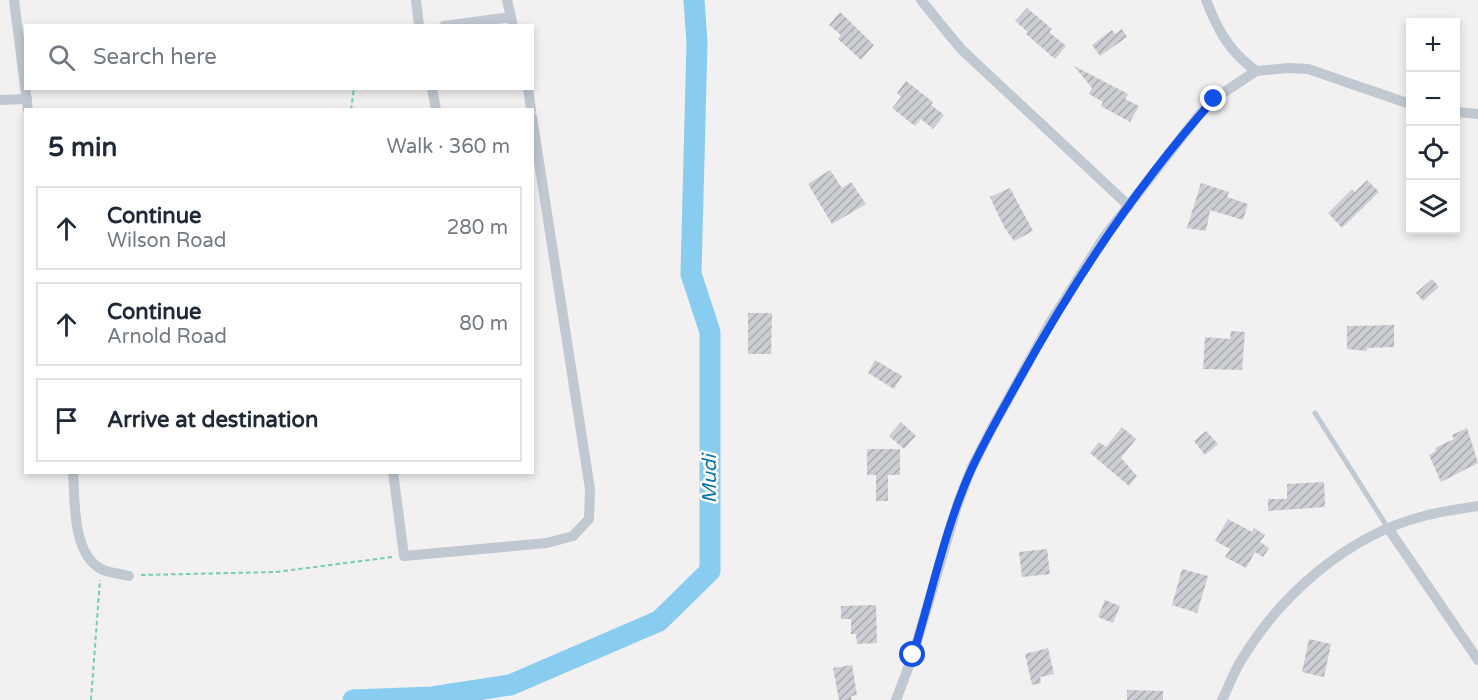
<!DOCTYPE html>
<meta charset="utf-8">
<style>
body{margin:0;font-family:"Varela Round",sans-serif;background:#f2f2f3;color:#1f2937}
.controls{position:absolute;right:18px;top:18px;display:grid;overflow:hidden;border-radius:0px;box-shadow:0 3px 9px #0003}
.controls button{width:54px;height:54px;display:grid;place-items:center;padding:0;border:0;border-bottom:2px solid #e0e1e3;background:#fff;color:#1f2937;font:30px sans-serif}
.stop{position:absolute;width:18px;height:18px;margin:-14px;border:4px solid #1252e9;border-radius:50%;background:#fff}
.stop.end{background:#1252e9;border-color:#fff;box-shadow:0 2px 6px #0008}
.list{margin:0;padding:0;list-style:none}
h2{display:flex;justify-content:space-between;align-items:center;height:78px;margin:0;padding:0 24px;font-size:26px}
h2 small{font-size:20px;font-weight:400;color:#747a83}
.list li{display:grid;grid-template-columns:39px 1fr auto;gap:18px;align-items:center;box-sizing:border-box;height:84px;margin:0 12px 12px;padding:0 12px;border:2px solid #e0e1e3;border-radius:0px}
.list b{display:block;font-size:22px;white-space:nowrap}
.list p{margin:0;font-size:20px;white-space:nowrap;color:#747a83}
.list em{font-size:20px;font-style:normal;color:#747a83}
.icon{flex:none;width:33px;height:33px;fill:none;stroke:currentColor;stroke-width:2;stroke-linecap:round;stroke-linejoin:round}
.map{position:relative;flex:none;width:1478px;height:700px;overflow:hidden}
.search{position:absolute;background:#fff;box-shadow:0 3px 9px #0003;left:24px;top:24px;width:510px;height:66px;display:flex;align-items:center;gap:15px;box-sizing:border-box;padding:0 21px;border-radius:0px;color:#747a83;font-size:22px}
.panel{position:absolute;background:#fff;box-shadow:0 3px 9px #0003;left:24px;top:108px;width:510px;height:366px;border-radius:0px}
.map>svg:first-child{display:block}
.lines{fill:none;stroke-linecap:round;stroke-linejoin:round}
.river{stroke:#88ccef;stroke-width:21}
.building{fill:url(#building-hatch)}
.path{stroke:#73d0af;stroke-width:2;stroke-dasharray:4.5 3;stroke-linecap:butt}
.service{stroke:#c0c8d2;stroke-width:5}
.minor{stroke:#c0c8d2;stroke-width:10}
.route{stroke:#1252e9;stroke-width:8}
.labels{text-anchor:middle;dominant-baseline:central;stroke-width:5;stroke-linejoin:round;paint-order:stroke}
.water-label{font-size:20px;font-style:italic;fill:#0776b1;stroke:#fff}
</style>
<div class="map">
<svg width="1478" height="700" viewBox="0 0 1478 700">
<defs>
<pattern id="building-hatch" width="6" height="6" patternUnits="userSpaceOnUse" patternTransform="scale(1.5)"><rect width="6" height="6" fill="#ccced4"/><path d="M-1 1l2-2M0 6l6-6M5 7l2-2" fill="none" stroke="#a7aaaf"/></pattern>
</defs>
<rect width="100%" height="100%" fill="#f2f0f0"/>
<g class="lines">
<polyline class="river" points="353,700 432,697 510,685 659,621 710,571 710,332 691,274 697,43 694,0"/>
</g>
<g class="building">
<polygon points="1027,8 1052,29 1049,32 1066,46 1055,59 1026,34 1028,32 1015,21"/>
<polygon points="840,12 874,45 861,60 838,39 841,35 829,25"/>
<polygon points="1122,29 1127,37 1100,56 1092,45 1112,30 1115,34"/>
<polygon points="1074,66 1128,94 1125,99 1139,106 1130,122 1101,106 1103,102 1089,94 1092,88"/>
<polygon points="906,81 933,102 931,105 944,115 933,129 921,119 915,126 892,108 901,97 897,93"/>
<polygon points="830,170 842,188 851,182 866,204 832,224 808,184"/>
<polygon points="1367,180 1379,192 1342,228 1328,213 1352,189 1355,192"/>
<polygon points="1201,183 1229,192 1227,197 1248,204 1243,220 1210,210 1206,231 1187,228"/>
<polygon points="1010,188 1033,231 1014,241 1004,227 990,197"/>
<polygon points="1432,279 1439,287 1423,301 1416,293"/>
<polygon points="748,313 772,313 771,354 748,354"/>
<polygon points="1394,325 1394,347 1367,348 1367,351 1347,349 1347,326"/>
<polygon points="1231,331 1245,332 1242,370 1203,369 1205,337 1230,339"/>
<polygon points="875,360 902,376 894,389 868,373"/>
<polygon points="901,422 916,436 904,449 889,436"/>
<polygon points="1122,427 1136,439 1121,458 1137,476 1129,486 1090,453 1099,442 1106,447"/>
<polygon points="1467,428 1478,463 1441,482 1429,455 1436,451 1435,448 1454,439 1452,435"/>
<polygon points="1206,431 1218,444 1205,455 1194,441"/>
<polygon points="867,449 900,449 900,475 888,475 888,501 876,501 876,475 867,475"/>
<polygon points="1324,482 1325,507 1268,511 1268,499 1287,499 1287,484"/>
<polygon points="1228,519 1252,532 1254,528 1265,535 1260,542 1269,548 1263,557 1255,552 1246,568 1225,557 1230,549 1215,541"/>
<polygon points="1047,549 1050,574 1022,577 1019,552"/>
<polygon points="1182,569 1208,576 1197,613 1172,605"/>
<polygon points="1105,600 1120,606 1113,623 1098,617"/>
<polygon points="876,605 877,643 857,644 856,634 851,634 851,619 841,619 841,606"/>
<polygon points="1309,639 1331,644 1324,677 1302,672"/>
<polygon points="1048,648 1054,674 1040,677 1041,683 1032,685 1025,654"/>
<polygon points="852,665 857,695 851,696 852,700 839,700 833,668"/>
<polygon points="1127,690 1163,691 1163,700 1127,700"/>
</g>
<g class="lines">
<g class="path">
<polyline points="351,110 354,88"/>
<polyline points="141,575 276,572 392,557"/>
<polyline points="91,700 100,580"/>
</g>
<polyline class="service" points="1315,413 1388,528"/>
<g class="minor">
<polyline points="14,0 28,110"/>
<polyline points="416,0 419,26"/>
<polyline points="507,0 513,26"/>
<polyline points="921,0 961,49 1129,206"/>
<path d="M1206,0C1218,31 1229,51 1256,71"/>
<polyline points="444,26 511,17"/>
<polyline points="432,88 436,110"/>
<polyline points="528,88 531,110"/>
<polyline points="0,100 27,99"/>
<polyline points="1456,112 1478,114"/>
<path d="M73,472C75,501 72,553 101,569C109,573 121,574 129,576"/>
<polyline points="393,472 404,556 547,543 573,536 589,519 590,489 532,117"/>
<polyline points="1388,528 1478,660"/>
<polyline points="896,700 913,655 958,503 971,469 991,430 1050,323 1104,237 1199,115 1214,99 1256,71 1288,68 1308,69 1410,104"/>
<path d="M1222,700C1229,686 1234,671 1242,659C1282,593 1349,535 1424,516C1442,511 1460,509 1478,506"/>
</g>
</g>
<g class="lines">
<path class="route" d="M913,655C932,593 945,527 972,468C986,438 1003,409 1019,380C1075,279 1137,185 1214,99"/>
</g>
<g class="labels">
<g class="water-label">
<text transform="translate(710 479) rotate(-90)">Mudi</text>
</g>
</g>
</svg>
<div class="controls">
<button>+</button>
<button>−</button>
<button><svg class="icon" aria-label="locate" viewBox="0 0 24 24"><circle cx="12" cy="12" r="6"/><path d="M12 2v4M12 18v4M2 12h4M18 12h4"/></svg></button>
<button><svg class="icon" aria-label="layers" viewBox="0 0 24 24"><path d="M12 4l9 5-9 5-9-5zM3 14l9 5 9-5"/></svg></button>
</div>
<div class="stop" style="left:913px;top:655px"></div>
<div class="stop end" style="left:1214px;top:99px"></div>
<div class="search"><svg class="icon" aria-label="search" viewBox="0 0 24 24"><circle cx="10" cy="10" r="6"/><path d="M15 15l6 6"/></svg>Search here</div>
<section class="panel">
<h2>5 min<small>Walk · 360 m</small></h2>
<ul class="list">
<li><svg class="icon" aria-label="ahead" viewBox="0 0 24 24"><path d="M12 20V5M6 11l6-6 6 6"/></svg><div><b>Continue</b><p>Wilson Road</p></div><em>280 m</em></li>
<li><svg class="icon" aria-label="ahead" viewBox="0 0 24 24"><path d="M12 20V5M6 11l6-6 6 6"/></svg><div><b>Continue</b><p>Arnold Road</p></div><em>80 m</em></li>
<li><svg class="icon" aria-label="arrive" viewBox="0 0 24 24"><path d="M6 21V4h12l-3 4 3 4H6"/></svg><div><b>Arrive at destination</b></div></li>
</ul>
</section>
</div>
